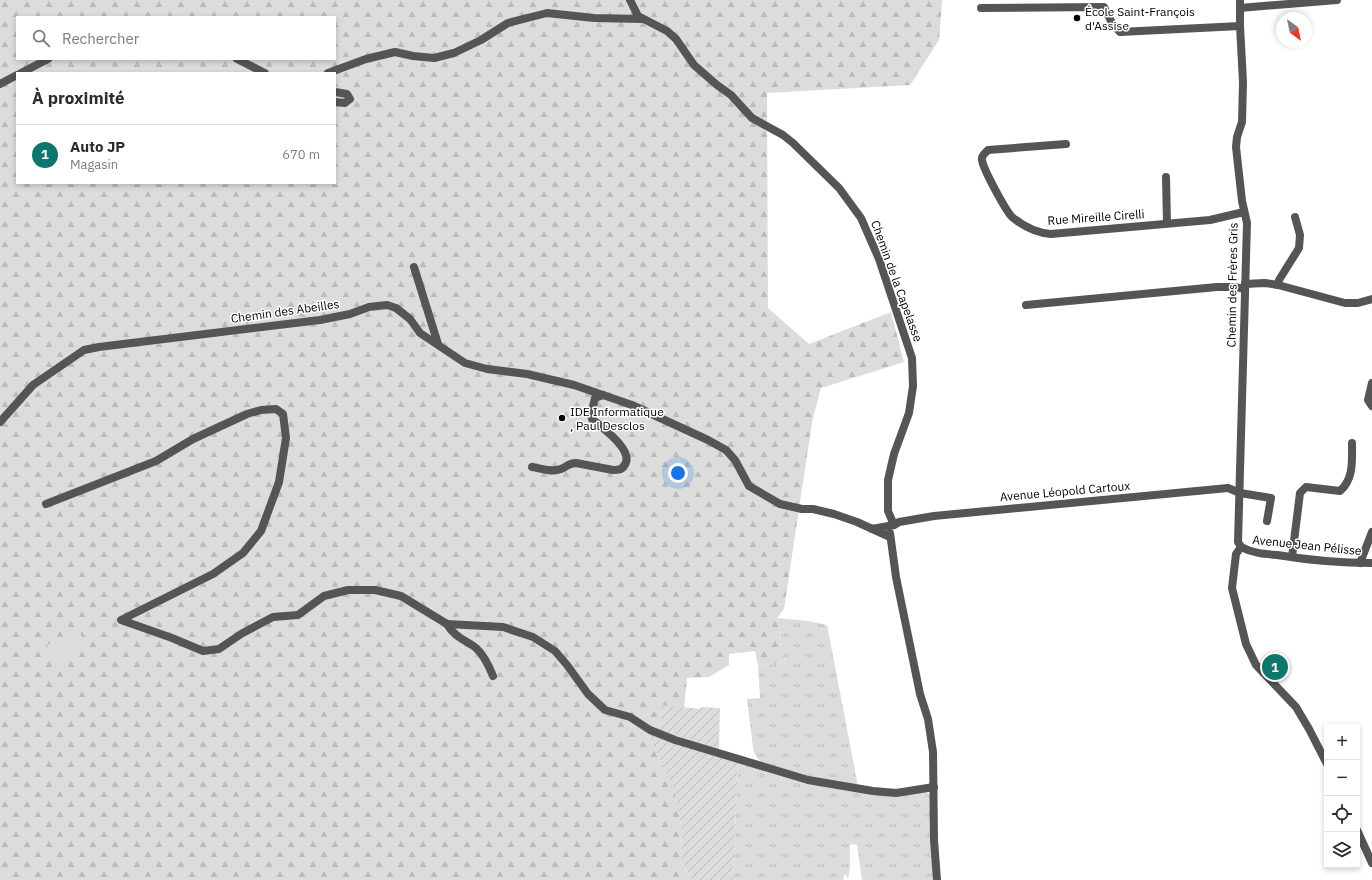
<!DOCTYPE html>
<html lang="fr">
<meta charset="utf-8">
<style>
body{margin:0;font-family:"IBM Plex Sans",sans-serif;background:#f2f2f3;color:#2b2b33}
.controls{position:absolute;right:12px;bottom:12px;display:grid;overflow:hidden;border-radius:0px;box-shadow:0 2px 6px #0003}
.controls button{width:36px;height:36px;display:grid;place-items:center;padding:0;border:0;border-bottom:1px solid #e1e1e2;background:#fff;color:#2b2b33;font:20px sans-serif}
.compass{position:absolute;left:1276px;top:12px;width:36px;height:36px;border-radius:50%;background:#fff;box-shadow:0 2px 6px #0003;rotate:147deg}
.you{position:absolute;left:678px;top:473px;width:14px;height:14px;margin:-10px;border:3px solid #fff;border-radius:50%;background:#1a73e8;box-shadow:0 0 0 6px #1a73e833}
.badge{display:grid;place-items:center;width:26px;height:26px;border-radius:50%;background:#0f766e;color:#fff;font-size:13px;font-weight:700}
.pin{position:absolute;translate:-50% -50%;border:2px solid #fff;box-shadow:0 1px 4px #0006}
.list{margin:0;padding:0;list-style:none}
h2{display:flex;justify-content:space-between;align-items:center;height:52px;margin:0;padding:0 16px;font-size:17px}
h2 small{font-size:13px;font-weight:400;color:#7c7c81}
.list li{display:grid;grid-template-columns:26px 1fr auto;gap:12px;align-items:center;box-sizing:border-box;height:60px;padding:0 16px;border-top:1px solid #e1e1e2}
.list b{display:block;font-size:15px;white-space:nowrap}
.list p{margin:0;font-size:13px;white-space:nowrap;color:#7c7c81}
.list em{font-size:13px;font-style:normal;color:#7c7c81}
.icon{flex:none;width:22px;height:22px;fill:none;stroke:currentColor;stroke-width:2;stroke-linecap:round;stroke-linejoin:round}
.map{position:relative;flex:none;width:1372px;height:880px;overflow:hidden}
.search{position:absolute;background:#fff;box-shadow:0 2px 6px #0003;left:16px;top:16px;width:320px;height:44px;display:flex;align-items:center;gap:10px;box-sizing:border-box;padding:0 14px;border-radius:0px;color:#7c7c81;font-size:15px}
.panel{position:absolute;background:#fff;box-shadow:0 2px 6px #0003;left:16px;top:72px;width:320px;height:112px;border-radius:0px}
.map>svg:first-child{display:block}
.grass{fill:url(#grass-tufts)}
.forest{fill:url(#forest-firs);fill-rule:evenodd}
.park{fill:#dcdcdc}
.garden{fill:url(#garden-furrows)}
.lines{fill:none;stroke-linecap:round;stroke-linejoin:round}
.minor{stroke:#555;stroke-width:8}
.poi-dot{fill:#000;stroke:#fff;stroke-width:1.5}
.labels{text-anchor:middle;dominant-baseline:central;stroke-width:3;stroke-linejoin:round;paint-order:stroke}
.poi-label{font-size:12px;fill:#000;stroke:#fff;text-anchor:start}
.street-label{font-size:12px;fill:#000;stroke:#fff}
</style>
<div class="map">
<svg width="1372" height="880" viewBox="0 0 1372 880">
<defs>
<pattern id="grass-tufts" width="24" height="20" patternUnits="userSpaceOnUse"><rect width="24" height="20" fill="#dcdcdc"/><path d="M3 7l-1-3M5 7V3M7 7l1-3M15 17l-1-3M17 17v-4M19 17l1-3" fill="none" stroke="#bbb"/></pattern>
<pattern id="forest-firs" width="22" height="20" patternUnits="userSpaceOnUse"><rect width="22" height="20" fill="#dcdcdc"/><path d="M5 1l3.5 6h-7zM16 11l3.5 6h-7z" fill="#bbb"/></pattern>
<pattern id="garden-furrows" width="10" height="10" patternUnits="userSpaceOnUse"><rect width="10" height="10" fill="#dcdcdc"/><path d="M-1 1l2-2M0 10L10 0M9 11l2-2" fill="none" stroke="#bbb"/></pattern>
</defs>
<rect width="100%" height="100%" fill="#fff"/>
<g class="grass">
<polygon points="777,618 808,621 827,625 858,786 807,777 782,769 761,762 755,755 753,748 747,699 760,698 758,666 785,662"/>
<polygon points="738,761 798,780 927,792 930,796 934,880 862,880 857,845 851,844 850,846 850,868 848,879 845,874 843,880 733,880"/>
</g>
<path class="forest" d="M0,0H943L942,2L939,40L910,85L767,93L768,308L809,344L891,312L904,362L821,388L812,422L784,609L777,618L785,662L758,666L755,651L729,654V665L709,677L687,678L684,708L661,705L660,731L651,737L650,739L674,788L682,830L681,861L692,880H0ZM17,17H335V59H17ZM17,73H335V183H17Z"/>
<polygon class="park" points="80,632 86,648 54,660 47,645"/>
<g class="garden">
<polygon points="661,705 700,709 701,707 720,708 719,749 702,745 660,731"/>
<polygon points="654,735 738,761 733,880 692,880 681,861 682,830 674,789 650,739 651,737"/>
</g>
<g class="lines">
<g class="minor">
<polyline points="630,0 638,16 667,31 676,39 694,65 717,85 731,95 752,118 783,135 793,143 839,188 861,218 879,259 912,358 913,386 909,413 894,454 888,480 888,511 894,525"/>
<polyline points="1240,0 1240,26 1243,82 1242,122 1237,137 1236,147 1242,201 1247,223 1238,542 1241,547"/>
<polyline points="981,8 1104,7 1112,23 1120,32 1240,26"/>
<polyline points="1240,8 1337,0"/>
<polyline points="237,59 265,73"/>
<polyline points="21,73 48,59"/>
<polyline points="328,73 366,59 395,52 413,56 434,58 454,53 481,40 508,23 547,13 594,18 642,19"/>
<polyline points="0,84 17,75"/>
<polyline points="335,92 347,94 350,99 345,103 335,102"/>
<path d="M1066,144L988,150C985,153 981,156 982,160C983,169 1006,211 1012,217C1024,227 1036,233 1051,234L1210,220L1244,212"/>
<polyline points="1166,177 1167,223"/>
<polyline points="414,267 438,344"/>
<polyline points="1245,284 1265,283 1278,285 1345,303 1358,303 1372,299"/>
<polyline points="1278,285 1279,280 1299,248 1300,235 1295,217"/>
<polyline points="1026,305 1217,287 1234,287 1245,289"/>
<polyline points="1372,383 1368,400 1372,406"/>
<polyline points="0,422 33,385 84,350 99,347 320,320 350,314 369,307 387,305 396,308 410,319 420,333 465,363 487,369 527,374 574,385 632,405 708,440 726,450 735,460 749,486 780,504 802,509 813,509 834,514 857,522 890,537"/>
<path d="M532,467C541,468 551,473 561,469C566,467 569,463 576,463L613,470C618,470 622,470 624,466C636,451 602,428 592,419L591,415L595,398L603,395"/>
<polyline points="46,504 156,461 193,439 247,414 261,410 276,409 283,414 286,438 279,482 261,531 243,553 213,574 121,620 172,638 203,651 219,649 241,634 273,617 298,615 324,596 348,590 375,590 401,596 447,624 503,627 533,637 555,651 567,665 588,694 605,710 630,717 650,730 675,740 808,780 873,791 896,793 934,787"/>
<polyline points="872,529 894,525 899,522 934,516 1228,488 1240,493 1271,498 1267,521"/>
<polyline points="890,533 896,577 920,694 928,719 933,752 934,840 937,880"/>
<polyline points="1241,547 1236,554 1232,588 1246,644 1256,665 1296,707 1309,729 1327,764"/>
<path d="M1241,547C1252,553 1264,554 1277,555C1308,560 1340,563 1372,563"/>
<path d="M1292,557L1300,493L1306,487L1340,491C1354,479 1352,460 1352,443"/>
<polyline points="1360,563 1372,532"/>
<path d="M447,624C454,637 466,640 476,648C484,655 489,666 493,676"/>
<polyline points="1357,830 1372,863"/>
</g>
</g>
<g class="poi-dot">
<circle cx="1077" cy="18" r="4"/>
<circle cx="562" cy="418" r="4"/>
</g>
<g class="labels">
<g class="poi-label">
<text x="1085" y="11">École Saint-François<tspan x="1085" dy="14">d'Assise</tspan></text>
<text x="570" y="411">IDE Informatique<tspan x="570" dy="14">, Paul Desclos</tspan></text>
</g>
<g class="street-label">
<text transform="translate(1096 217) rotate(-4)">Rue Mireille Cirelli</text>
<text transform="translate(897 281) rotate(70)">Chemin de la Capelasse</text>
<text transform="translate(1232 285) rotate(-89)">Chemin des Frères Gris</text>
<text transform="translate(285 311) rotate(-8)">Chemin des Abeilles</text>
<text transform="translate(1065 491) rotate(-5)">Avenue Léopold Cartoux</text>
<text transform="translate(1307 545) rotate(6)">Avenue Jean Pélisse</text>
</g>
</g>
</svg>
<div class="controls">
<button>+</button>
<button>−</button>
<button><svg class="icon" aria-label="locate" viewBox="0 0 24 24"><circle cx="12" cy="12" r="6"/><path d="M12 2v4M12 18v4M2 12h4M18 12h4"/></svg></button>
<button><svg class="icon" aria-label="layers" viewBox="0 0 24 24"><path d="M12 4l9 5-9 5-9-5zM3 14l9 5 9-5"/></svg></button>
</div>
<svg class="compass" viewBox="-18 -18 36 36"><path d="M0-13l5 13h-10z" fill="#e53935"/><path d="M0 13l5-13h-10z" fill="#7c7c81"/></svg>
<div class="you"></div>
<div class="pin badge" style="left:1275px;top:667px">1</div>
<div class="search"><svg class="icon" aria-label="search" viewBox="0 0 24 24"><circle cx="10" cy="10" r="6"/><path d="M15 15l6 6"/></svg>Rechercher</div>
<section class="panel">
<h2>À proximité<small></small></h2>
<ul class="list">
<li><span class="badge">1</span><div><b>Auto JP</b><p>Magasin</p></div><em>670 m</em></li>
</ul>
</section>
</div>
